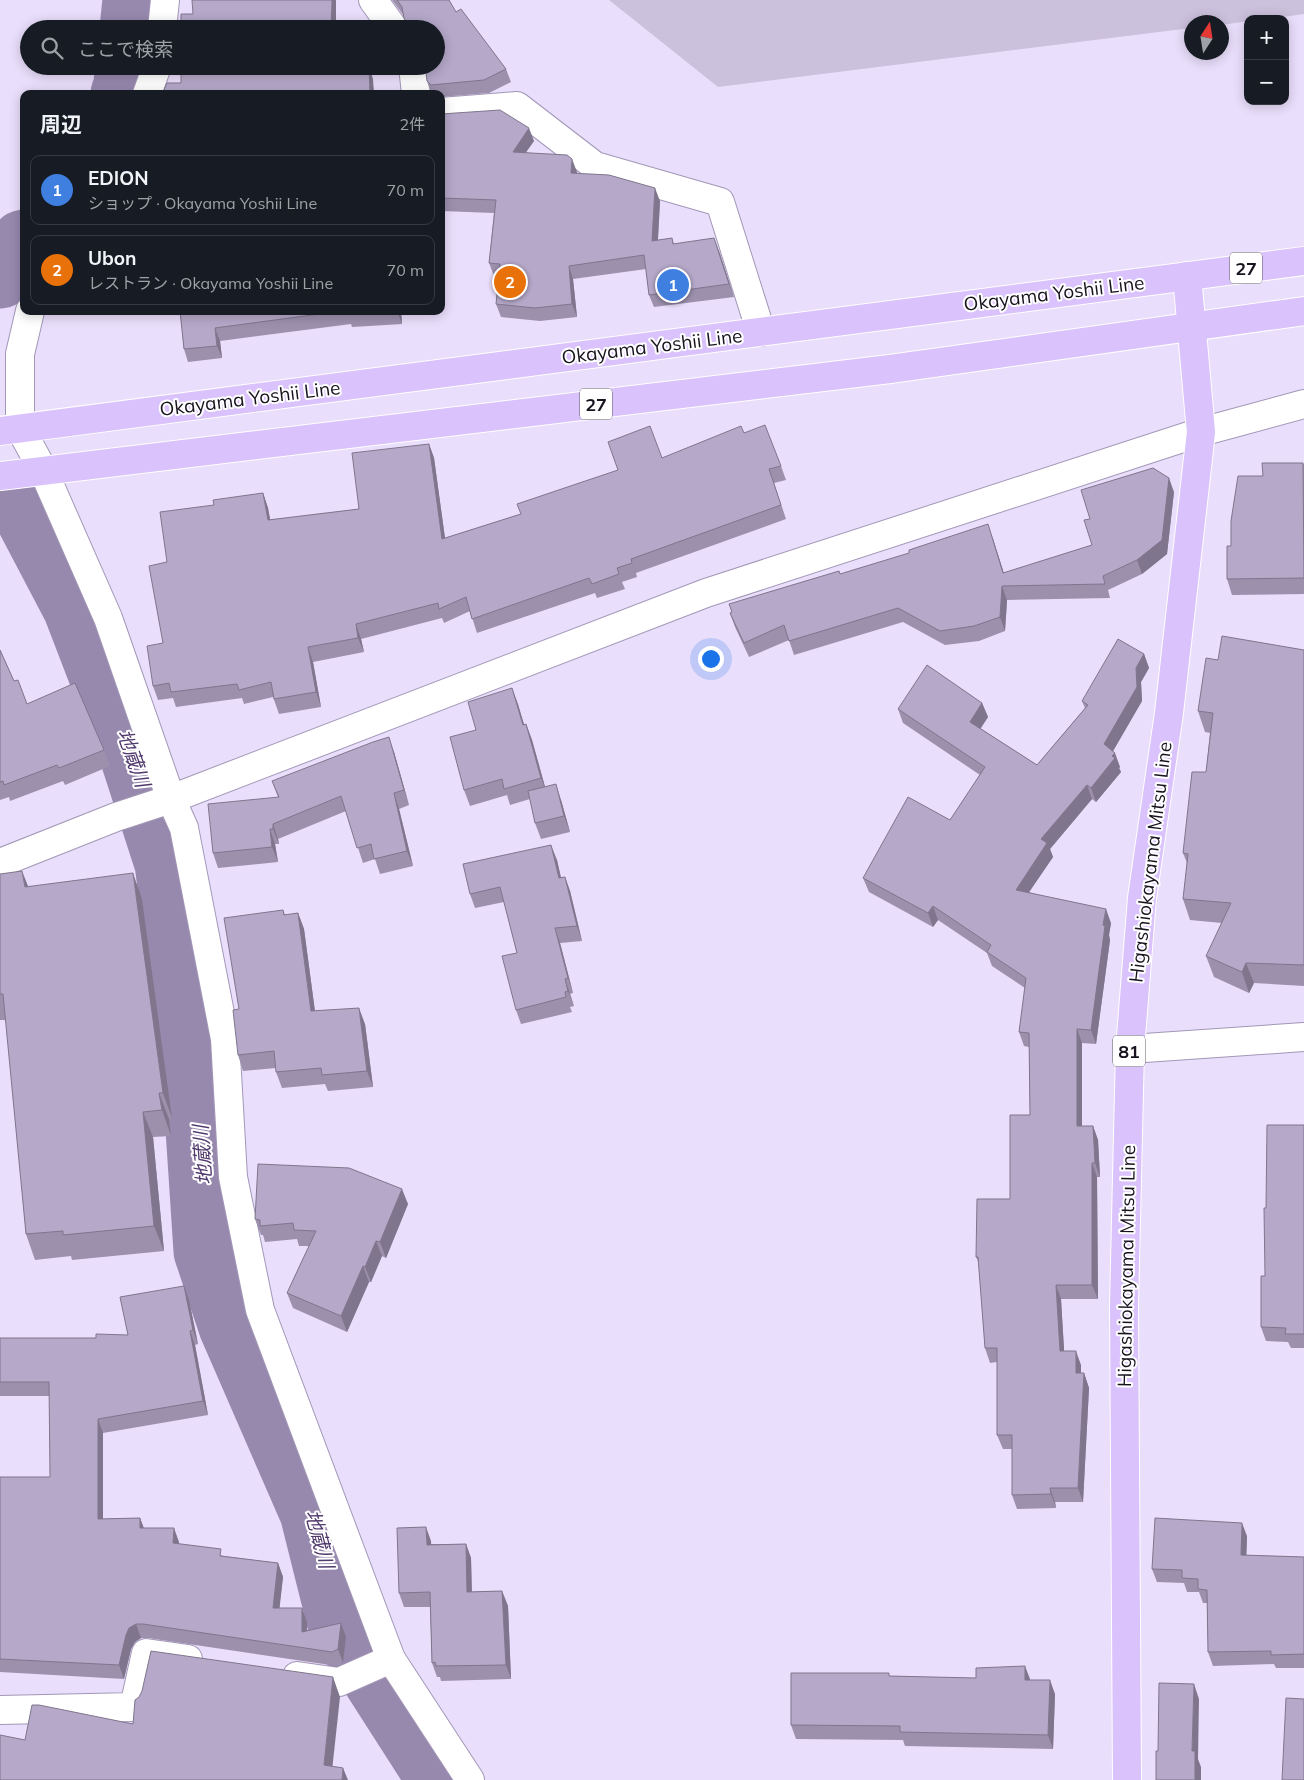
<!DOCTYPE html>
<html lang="ja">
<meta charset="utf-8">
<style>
body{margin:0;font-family:Mulish,"Noto Sans JP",sans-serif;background:#20242c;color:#f1f3f6}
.controls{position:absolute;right:15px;top:15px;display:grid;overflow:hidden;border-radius:10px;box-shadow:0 2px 12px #0003}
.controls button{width:45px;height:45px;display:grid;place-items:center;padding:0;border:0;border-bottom:1px solid #363941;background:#171b24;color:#f1f3f6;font:25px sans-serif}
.compass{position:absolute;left:1184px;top:15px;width:45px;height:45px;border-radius:50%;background:#171b24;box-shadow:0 2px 12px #0003;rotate:12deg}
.you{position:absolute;left:710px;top:658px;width:18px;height:18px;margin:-12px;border:4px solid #fff;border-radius:50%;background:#1a73e8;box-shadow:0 0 0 8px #1a73e833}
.badge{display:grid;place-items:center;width:32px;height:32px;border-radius:50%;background:#1a73e8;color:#fff;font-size:16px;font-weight:700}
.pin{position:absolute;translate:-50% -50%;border:2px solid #fff;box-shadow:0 1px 5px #0006}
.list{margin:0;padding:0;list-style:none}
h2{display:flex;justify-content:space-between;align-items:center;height:65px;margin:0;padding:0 20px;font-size:21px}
h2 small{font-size:16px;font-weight:400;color:#9ea1a6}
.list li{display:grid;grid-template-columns:32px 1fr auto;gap:15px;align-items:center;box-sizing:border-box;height:70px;margin:0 10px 10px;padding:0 10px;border:1px solid #363941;border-radius:10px}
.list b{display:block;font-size:19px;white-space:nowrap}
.list p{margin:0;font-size:16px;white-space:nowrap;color:#9ea1a6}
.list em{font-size:16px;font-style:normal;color:#9ea1a6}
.icon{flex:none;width:28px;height:28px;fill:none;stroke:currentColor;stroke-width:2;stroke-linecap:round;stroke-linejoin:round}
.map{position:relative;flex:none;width:1304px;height:1780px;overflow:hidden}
.search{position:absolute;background:#171b24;box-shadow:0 2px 12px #0003;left:20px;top:20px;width:425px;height:55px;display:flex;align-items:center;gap:12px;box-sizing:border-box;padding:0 18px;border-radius:28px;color:#9ea1a6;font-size:19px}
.panel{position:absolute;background:#171b24;box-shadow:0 2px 12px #0003;left:20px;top:90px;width:425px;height:225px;border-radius:10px}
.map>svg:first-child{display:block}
.green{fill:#ccc1dd}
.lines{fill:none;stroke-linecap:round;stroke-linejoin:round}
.river{stroke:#9788ae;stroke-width:69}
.minor-casing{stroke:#a397b7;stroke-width:30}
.major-casing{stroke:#fff;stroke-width:30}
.minor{stroke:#fff;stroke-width:28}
.major{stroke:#dac2fc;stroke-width:28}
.wall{fill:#9c90ad}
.shaded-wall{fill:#7f768d}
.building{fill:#b5a8c9;stroke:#7f768d}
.labels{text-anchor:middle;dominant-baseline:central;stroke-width:4;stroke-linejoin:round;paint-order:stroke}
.shield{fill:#fff;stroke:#5d5a62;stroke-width:1}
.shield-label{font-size:18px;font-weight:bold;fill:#18131f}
.street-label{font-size:19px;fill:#18131f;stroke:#fff}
.water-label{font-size:20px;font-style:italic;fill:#503a6d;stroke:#fff}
</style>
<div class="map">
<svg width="1304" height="1780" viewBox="0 0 1304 1780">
<rect width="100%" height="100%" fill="#e9defb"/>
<polygon class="green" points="609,0 1304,0 1304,14 1269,19 1248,19 1248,21 1222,25 1222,22 1192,22 1191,28 718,87"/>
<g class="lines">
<g class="river">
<polyline points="134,29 137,0"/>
<polyline points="125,94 127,91 130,66"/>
<polyline points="0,274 24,244"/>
<polyline points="25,508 77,607 135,758 169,863 197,1083 208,1251 233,1326 314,1512 342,1624 442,1780"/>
</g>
<defs>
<g id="minor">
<polyline points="373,0 394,29"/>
<polyline points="162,29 165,0"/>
<polyline points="413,66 416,94"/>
<polyline points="147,94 157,66"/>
<polyline points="441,112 517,106 595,166 720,202 761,332"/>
<polyline points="30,311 20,354 20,428 43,470 108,618 171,799 184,828 225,1039 233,1177 260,1310 391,1659 470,1780"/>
<polyline points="0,863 116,817 171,799 706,593 1201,432 1304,404"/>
<polyline points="1130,1049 1304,1037"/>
<polyline points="297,1676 339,1682 391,1659"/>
<polyline points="0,1710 134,1707 146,1653 188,1659"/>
</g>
<g id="major">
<polyline points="0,431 1304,261"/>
<polyline points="0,476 890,369 1304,311"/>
<polyline points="1127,1780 1124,1305 1130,1049 1142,898 1169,713 1201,432 1187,276"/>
</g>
</defs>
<use href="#minor" class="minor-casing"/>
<use href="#major" class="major-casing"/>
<use href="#minor" class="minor"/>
<use href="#major" class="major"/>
</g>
<g class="wall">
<polygon points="392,0 449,0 456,12 506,69 511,82 489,93 441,97 441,94 431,94 427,81 436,29 408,29 404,16"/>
<polygon points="441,114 534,141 526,152 577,172 577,173 660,201 658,240 672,238 674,244 719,251 734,297 654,307 649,295 646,269 573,279 577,317 540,321 501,317 496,304 499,277 494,276 489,263 494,213 441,211"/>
<polygon points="180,311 401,311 402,324 352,327 351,324 220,341 222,358 188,362 184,349"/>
<polygon points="744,433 781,466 786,480 774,483 786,519 636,573 637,577 622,582 625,589 597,598 595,593 477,633 470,611 444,623 442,618 361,639 364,652 313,662 321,707 279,714 273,697 244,704 242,698 176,707 173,698 158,700 153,686 163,643 167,562 214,505 263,493 268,508 270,520 359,509 429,444 434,458 445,538 521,514 662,458"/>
<polygon points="1303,463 1304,465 1304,594 1232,595 1227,579 1231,546 1263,476"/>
<polygon points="1174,492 1167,554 1142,574 1108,590 1110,598 1007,600 1005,631 979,641 945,645 903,622 794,655 789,640 749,657 735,627 730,613 840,574 993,539 1004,573 1092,545"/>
<polygon points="0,650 14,681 27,704 104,750 110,766 65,785 63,781 10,801 9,797 0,800"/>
<polygon points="1304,650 1304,986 1254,983 1249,993 1214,977 1206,956 1222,923 1190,920 1183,899 1187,863 1183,853 1206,772 1210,733 1205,732 1198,711 1218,660"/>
<polygon points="1144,654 1149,668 1141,682 1142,701 1113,751 1120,767 1119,768 1121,772 1096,802 1092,799 1050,849 1053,857 1029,892 1111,923 1109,935 1110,940 1096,1044 1082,1043 1082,1126 1093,1126 1098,1140 1100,1177 1097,1177 1098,1299 1061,1299 1064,1351 1081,1365 1081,1373 1084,1373 1089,1388 1083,1502 1055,1502 1056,1508 1017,1509 1012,1495 1012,1449 1003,1449 997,1435 997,1362 990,1363 985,1348 979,1263 976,1257 1010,1199 1030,1115 1029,1047 1024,1046 1019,1032 1025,988 992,966 987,953 938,920 933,927 869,892 863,878 950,820 980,775 903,723 898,709 982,703 988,717 980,728 1037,765 1085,708 1082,701"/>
<polygon points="512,688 524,725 526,724 532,740 545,787 561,800 570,832 541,839 535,823 530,799 510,805 507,795 470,806 464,790 476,730"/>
<polygon points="394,752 409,805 399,809 413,866 380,874 375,859 363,863 346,811 278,839 279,844 275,844 278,862 218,868 213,853 278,797 272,781"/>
<polygon points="557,860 561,877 565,877 570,891 582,941 560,943 573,993 570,994 574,1006 570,1007 572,1012 521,1024 516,1010 517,953 504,902 475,908 470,894"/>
<polygon points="0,874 28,887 142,899 172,1118 169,1119 171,1136 153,1137 164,1251 72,1260 71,1256 35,1260 26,1234 6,1020 0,1020"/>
<polygon points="283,910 285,915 298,913 304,929 315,1011 365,1024 373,1087 328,1091 325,1084 282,1088 276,1072 276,1068 243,1071 238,1055 239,1009"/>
<polygon points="1304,1125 1304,1348 1291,1348 1288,1342 1266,1341 1261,1327 1265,1276 1266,1208"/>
<polygon points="408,1204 386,1258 382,1256 371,1282 369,1282 347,1332 293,1308 287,1293 309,1246 299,1246 297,1239 265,1242 263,1235 261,1235 255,1219"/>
<polygon points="184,1286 189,1300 198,1344 195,1345 208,1415 103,1433 103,1519 140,1518 144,1528 179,1542 179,1544 224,1556 278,1563 283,1577 279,1608 302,1608 307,1622 307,1630 341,1623 346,1637 343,1663 337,1666 148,1638 141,1638 135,1642 131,1649 124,1679 0,1672 0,1477 50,1477 50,1396 0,1396 0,1338 96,1338 128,1335"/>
<polygon points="1247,1536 1246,1555 1304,1557 1304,1668 1276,1668 1274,1664 1213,1666 1208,1652 1207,1603 1203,1603 1199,1592 1187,1592 1184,1583 1157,1582 1152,1569"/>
<polygon points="431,1541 431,1544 466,1544 471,1558 472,1592 502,1591 508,1606 511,1679 441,1681 440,1677 437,1677 432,1663 430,1607 404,1607 399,1593"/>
<polygon points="890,1676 1030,1680 1055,1694 1053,1749 905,1746 903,1740 796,1739 791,1725"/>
</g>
<g class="shaded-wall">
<polygon points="332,0 336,0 336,29 331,29"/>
<polygon points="369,66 373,79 374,94 370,94"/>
<polygon points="529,128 534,141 517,165 513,152"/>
<polygon points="572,159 577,172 576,186 571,173"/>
<polygon points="655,188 660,201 657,254 652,241"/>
<polygon points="714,238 719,251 734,297 729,284"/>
<polygon points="569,266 573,279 577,317 572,304"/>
<polygon points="397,311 401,311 402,324"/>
<polygon points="215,328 220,341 222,358 217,346"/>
<polygon points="429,444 434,458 447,553 442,539"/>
<polygon points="1169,478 1174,492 1167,554 1142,574 1137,560"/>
<polygon points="263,493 268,508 273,535 268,520"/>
<polygon points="988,524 993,539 1008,587 1003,573"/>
<polygon points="1002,586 1007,600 1005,631 1000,617"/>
<polygon points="356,624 361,639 364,652 358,638"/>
<polygon points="308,647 313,662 321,707 316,692"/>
<polygon points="1144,654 1149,668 1141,682 1142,701 1109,758 1104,744 1136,668"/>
<polygon points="512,688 518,704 529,741 523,725"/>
<polygon points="982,703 988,717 976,736 970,722"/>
<polygon points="526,724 532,740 547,794 541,778"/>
<polygon points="389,737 394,752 409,805 404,790"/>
<polygon points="1115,753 1120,767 1119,768 1121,772 1096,802 1091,788 1112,756"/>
<polygon points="556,784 561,800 570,832 564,816"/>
<polygon points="1087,785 1092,799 1050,849 1053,857 1021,904 1016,890 1041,839"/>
<polygon points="394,793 399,809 413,866 407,851"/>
<polygon points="273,824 278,839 279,844 273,829"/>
<polygon points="270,829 275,844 278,862 272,847"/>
<polygon points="551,845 557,860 564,893 559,878"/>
<polygon points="22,871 32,896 25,887"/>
<polygon points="133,873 142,899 172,1118 163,1093"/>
<polygon points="565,877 570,891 582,941 577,926"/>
<polygon points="933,906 938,920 933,927 928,913"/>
<polygon points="1106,909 1111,923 1109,935 1110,940 1096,1044 1091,1030 1103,925"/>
<polygon points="298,913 304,929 317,1027 311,1011"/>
<polygon points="555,928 560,943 573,993 568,978"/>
<polygon points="1246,963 1254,983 1249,993 1242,972"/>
<polygon points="565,979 574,1006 568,991"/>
<polygon points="359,1008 365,1024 373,1087 367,1071"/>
<polygon points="1077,1029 1082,1043 1082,1140 1077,1126"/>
<polygon points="159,1093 169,1119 171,1136 162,1110"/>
<polygon points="143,1112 153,1137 164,1251 154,1226"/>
<polygon points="1093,1126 1098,1140 1100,1177 1095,1163"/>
<polygon points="1092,1163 1097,1177 1098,1299 1092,1285"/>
<polygon points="402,1189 408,1204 386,1258 380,1242"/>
<polygon points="376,1241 382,1256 371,1282 365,1267"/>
<polygon points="363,1266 369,1282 347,1332 341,1316"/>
<polygon points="1056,1285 1061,1299 1065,1365 1060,1351"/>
<polygon points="184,1286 189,1300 198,1344 193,1330"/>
<polygon points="190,1331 195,1345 208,1415 203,1401"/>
<polygon points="1076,1351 1081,1365 1081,1387 1076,1373"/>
<polygon points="1084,1373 1089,1388 1083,1502 1078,1488"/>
<polygon points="98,1419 103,1433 103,1533 98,1519"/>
<polygon points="1050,1488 1055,1502 1056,1508 1051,1494"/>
<polygon points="140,1518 145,1532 140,1528"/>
<polygon points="1242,1523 1247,1536 1246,1568 1241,1555"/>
<polygon points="426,1527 431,1541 432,1559 427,1545"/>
<polygon points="174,1528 179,1542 178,1557 173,1543"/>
<polygon points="466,1544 471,1558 472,1606 467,1592"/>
<polygon points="278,1563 283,1577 278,1622 273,1608"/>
<polygon points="502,1591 508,1606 511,1679 506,1665"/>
<polygon points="302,1608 307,1622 307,1646 302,1632"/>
<polygon points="341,1623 346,1637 343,1663 338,1649"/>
<polygon points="136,1624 141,1638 135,1642 131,1649 124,1679 119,1665 126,1635 129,1628"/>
<polygon points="1025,1666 1030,1679 1030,1693 1025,1680"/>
<polygon points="333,1677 340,1697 331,1780 324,1765"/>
<polygon points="1050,1680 1055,1694 1053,1749 1048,1735"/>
<polygon points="1194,1684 1199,1699 1198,1759 1201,1767 1201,1780 1195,1780 1192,1751"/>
<polygon points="343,1768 348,1780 342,1780"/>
</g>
<g class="building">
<polygon points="192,0 332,0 331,29 181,29 181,14 193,14"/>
<polygon points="397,0 449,0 456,12 461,9 506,69 484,80 431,85 427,81 425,66 436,66 436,29 410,29 404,18 402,7"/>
<polygon points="181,66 331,66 331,68 369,66 370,94 162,94 167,83 181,83"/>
<polygon points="500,110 529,128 513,152 567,155 572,159 571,173 609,175 655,188 652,241 672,238 673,244 714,238 729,284 649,295 644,255 569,266 572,304 535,308 496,304 500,264 489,263 496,200 441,198 441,114"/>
<polygon points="180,311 342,311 215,328 217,346 184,349"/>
<polygon points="347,311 397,311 347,314"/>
<polygon points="765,425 781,466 769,469 781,505 631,559 632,563 617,568 619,574 592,584 589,578 472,619 466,597 439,609 438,603 356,624 358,638 308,647 316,692 274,699 271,682 239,690 237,684 171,692 169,683 153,686 147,646 163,643 149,566 167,562 160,512 214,505 213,500 263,493 268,520 359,509 352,453 429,444 442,539 521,514 517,504 618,470 608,442 650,426 662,458 741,426 744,433"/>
<polygon points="1262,463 1303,463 1304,578 1227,579 1227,546 1231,546 1231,521 1238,476 1263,476"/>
<polygon points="1153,468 1169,478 1162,540 1137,560 1103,576 1105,584 1002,586 1000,617 974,626 940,631 898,608 789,641 784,625 744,643 730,613 732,612 729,604 839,571 840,574 909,553 909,550 988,524 1003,573 1092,545 1084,520 1090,519 1081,490"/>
<polygon points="1222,636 1304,650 1304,965 1246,963 1242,972 1206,956 1231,903 1183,899 1188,854 1183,853 1192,772 1206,772 1213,713 1198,711 1206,658 1218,660"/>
<polygon points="1118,639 1144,654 1136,668 1137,687 1104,744 1115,753 1112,756 1115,758 1091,788 1087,785 1041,839 1047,843 1016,890 1106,909 1103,925 1105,926 1091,1030 1077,1029 1077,1126 1093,1126 1095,1163 1092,1163 1092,1285 1056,1285 1060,1351 1076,1351 1076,1373 1084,1373 1078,1488 1050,1488 1051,1494 1012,1495 1012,1435 997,1435 997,1348 985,1348 978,1257 976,1257 977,1199 1010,1199 1010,1115 1030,1115 1029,1033 1019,1032 1026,978 987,952 991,945 933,906 928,913 863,878 908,797 950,820 985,767 898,709 927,665 982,703 970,722 1037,765 1088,705 1082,701"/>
<polygon points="0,650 14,681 18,680 27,704 75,683 104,750 59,768 57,765 4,785 3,781 0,782"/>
<polygon points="512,688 523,725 526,724 541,778 504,789 502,779 464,790 450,737 476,730 468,702"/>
<polygon points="389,737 404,790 394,793 407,851 374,859 371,844 357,848 341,796 273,824 273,829 270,829 272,847 213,853 208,804 279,797 272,781 373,742"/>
<polygon points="556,784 564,816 535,823 528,791"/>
<polygon points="551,845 559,878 565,877 577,926 555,928 568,978 565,979 568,991 565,992 566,997 516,1010 502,956 517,953 500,887 470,894 463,864"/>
<polygon points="22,871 25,887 133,873 163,1093 159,1093 162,1110 143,1112 154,1226 63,1235 63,1231 26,1234 3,994 0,994 0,874"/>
<polygon points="283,910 284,915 298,913 311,1011 359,1008 367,1071 322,1075 321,1068 276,1072 274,1051 238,1055 233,1010 239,1009 224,918"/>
<polygon points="1267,1125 1304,1125 1304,1334 1285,1334 1286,1328 1261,1327 1261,1276 1265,1276 1264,1208 1266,1208"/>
<polygon points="258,1164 349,1168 402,1189 380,1242 376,1241 365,1267 363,1266 341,1316 287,1293 316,1231 294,1230 293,1223 260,1226 260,1220 255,1219"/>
<polygon points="184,1286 193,1330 190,1331 203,1401 98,1419 98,1519 140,1518 140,1528 174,1528 173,1543 221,1549 220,1556 278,1563 273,1608 302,1608 302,1632 341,1623 338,1649 332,1652 143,1624 136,1624 129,1628 126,1635 119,1665 0,1659 0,1477 50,1477 49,1382 0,1382 0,1338 96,1338 96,1334 128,1335 120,1297"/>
<polygon points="1155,1518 1242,1523 1241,1555 1304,1557 1304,1654 1271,1655 1271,1651 1208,1652 1207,1590 1198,1589 1198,1579 1182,1578 1182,1570 1152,1569"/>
<polygon points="426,1527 427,1545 466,1544 467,1592 502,1591 506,1665 436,1666 435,1662 432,1663 430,1592 399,1593 397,1528"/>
<polygon points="151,1651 333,1677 324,1765 343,1768 342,1780 0,1780 0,1735 25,1740 32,1705 39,1705 133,1724 135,1700 139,1697 142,1691"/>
<polygon points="1025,1666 1025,1680 1050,1680 1048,1735 900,1732 900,1726 791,1725 791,1673 889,1673 889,1676 976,1678 976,1668"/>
<polygon points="1159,1683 1194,1684 1192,1751 1195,1751 1195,1780 1156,1780 1156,1751 1158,1751"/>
<polygon points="1286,1698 1304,1699 1304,1780 1282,1780"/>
</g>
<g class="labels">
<g class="shield">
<rect x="1230" y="252.5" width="32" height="31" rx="4"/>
<rect x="580" y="388.5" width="32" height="31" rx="4"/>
<rect x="1113" y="1035.5" width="32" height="31" rx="4"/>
</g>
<g class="shield-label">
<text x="1246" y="268">27</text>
<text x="596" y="404">27</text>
<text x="1129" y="1051">81</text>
</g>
<g class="street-label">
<text transform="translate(1054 293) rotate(-7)">Okayama Yoshii Line</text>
<text transform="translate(652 346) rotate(-7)">Okayama Yoshii Line</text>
<text transform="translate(250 398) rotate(-7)">Okayama Yoshii Line</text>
<text transform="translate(1150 862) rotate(-83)">Higashiokayama Mitsu Line</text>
<text transform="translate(1126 1266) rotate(-89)">Higashiokayama Mitsu Line</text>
</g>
<g class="water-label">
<text transform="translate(134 758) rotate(70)">地蔵川</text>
<text transform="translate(202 1155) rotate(-94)">地蔵川</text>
<text transform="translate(320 1539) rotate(75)">地蔵川</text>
</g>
</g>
</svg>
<div class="controls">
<button>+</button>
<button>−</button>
</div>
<svg class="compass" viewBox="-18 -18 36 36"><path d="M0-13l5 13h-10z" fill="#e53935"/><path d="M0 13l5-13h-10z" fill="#9ea1a6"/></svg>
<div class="you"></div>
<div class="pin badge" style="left:673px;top:285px;background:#3f7fe0">1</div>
<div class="pin badge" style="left:510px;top:282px;background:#e8710a">2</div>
<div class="search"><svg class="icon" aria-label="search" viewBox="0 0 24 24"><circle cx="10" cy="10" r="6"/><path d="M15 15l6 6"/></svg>ここで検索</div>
<section class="panel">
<h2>周辺<small>2件</small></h2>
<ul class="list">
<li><span class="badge" style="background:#3f7fe0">1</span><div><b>EDION</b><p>ショップ · Okayama Yoshii Line</p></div><em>70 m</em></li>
<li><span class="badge" style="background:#e8710a">2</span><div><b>Ubon</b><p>レストラン · Okayama Yoshii Line</p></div><em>70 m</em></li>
</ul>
</section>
</div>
